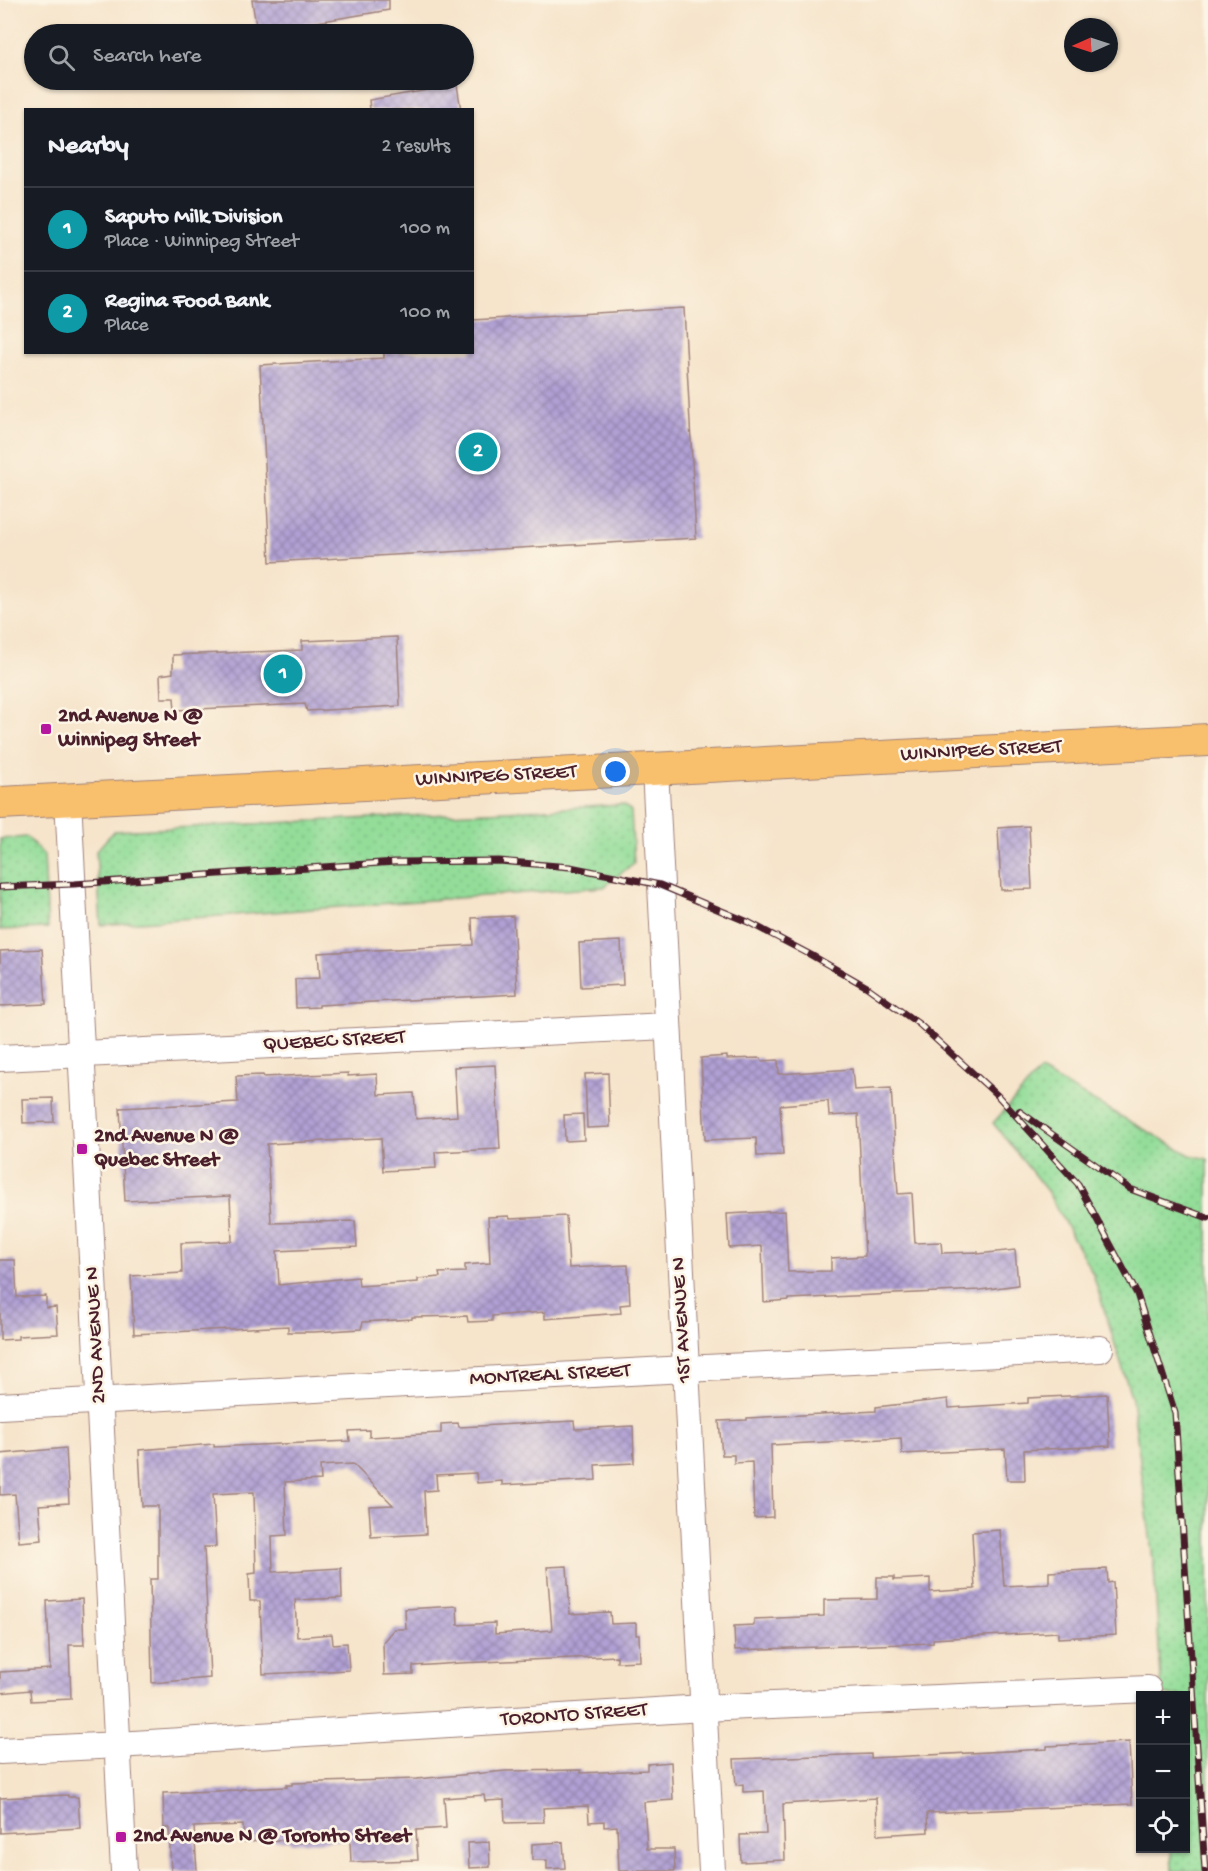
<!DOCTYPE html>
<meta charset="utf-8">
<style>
body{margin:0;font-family:"Gochi Hand",sans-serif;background:#20242c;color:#f1f3f6}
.controls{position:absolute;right:18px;bottom:18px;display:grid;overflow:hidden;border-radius:0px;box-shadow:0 2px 4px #0004}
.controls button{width:54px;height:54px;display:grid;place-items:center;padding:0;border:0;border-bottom:2px solid #363941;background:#171b24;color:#f1f3f6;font:30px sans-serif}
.compass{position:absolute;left:1064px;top:18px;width:54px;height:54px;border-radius:50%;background:#171b24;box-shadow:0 2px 4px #0004;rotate:267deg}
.you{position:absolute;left:616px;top:772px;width:21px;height:21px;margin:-15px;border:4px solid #fff;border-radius:50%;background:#1a73e8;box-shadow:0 0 0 9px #1a73e833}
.badge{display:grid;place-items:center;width:39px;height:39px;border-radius:50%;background:#ea580c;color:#fff;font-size:20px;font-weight:700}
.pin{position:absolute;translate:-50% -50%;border:3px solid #fff;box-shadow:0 2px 6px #0006}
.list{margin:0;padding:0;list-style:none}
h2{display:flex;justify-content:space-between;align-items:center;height:78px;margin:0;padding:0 24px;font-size:26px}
h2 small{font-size:20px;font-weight:400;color:#9ea1a6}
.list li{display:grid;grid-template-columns:39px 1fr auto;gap:18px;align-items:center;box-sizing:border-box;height:84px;padding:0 24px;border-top:2px solid #363941}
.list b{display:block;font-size:22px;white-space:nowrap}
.list p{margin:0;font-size:20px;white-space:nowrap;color:#9ea1a6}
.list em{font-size:20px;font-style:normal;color:#9ea1a6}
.icon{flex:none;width:33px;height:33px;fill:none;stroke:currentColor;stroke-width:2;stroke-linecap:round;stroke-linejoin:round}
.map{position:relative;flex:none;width:1208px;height:1871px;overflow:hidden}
.search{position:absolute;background:#171b24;box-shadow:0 2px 4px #0004;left:24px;top:24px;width:450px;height:66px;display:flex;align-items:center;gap:15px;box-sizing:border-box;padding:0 21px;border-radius:33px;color:#9ea1a6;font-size:22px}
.panel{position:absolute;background:#171b24;box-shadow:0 2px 4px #0004;left:24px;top:108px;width:450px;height:246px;border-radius:0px}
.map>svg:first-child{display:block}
.grass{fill:url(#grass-dots);stroke:#6e7e62;stroke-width:1.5}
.building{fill:url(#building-cross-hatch)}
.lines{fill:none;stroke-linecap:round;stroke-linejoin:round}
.minor-casing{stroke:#a0827b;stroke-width:28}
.major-casing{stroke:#a0827b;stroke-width:34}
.minor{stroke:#fff;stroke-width:26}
.major{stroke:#f8bf6c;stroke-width:32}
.rail-casing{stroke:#4a1f2b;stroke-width:7}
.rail{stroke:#fcf5e5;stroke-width:4.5;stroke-dasharray:14;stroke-linecap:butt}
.poi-dot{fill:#b5179e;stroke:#fcf5e5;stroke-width:2}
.labels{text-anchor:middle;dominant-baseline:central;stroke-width:5;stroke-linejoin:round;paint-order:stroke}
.poi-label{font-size:21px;font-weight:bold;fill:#4a1f2b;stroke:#fcf5e5;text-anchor:start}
.street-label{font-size:21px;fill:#4a1f2b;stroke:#fcf5e5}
</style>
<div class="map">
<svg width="1208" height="1871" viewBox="0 0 1208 1871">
<defs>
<pattern id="grass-dots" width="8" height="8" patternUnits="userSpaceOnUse" patternTransform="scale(1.5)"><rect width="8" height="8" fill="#93dd99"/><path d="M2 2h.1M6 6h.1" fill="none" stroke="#80bd84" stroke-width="1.8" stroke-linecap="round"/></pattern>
<pattern id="building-cross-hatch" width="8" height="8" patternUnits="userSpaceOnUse" patternTransform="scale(1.5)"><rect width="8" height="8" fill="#b0a0d4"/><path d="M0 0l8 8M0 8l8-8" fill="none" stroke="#9182ac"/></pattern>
</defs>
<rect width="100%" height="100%" fill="#fcf5e5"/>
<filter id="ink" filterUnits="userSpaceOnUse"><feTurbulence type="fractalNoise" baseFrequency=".0167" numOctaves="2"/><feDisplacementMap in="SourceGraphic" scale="12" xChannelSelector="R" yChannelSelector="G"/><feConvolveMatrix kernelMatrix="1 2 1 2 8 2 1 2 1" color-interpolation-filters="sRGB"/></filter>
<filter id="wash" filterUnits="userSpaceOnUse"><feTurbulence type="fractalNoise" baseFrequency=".008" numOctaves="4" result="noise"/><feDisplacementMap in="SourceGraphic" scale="24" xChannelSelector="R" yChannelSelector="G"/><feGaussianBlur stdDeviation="1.35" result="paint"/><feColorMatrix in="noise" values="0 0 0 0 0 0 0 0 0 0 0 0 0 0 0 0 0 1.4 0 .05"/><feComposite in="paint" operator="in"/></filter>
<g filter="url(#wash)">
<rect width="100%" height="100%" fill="#f6e4cb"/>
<g class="grass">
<polygon points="623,805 631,811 634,863 604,887 101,925 96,851 114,831"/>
<polygon points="27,837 44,855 48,928 0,930 0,839"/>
<polygon points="1040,1071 1190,1155 1208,1159 1208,1871 1172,1871 1171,1849 1186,1848 1186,1696 1162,1695 1154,1567 1132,1399 1093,1274 1047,1191 993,1123"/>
</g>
<g id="blocks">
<g class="building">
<polygon points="252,0 389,0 389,10 257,32"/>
<polygon points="457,85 461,110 370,110 369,100"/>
<polygon points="684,308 696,538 270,562 260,365 384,358 384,352 472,352 472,320"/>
<polygon points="397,637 400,706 307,711 305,704 175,710 174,698 161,698 160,675 173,673 173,655 302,650 302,641"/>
<polygon points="1029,826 1032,889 1001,890 998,828"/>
<polygon points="513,916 517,994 319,1005 319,1007 296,1008 295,979 320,978 318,953 473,945 472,918"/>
<polygon points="621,941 623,985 581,987 579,943"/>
<polygon points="42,949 46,1004 0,1006 0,951"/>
<polygon points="727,1056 727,1059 761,1058 762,1061 778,1060 779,1074 852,1069 854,1090 891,1088 898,1194 912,1193 915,1243 941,1242 942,1253 978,1252 978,1254 1015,1250 1018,1285 980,1290 789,1299 789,1300 764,1302 762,1246 729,1248 727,1214 785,1211 788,1272 831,1271 831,1258 865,1256 858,1114 829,1116 828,1101 780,1105 783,1155 757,1156 756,1138 705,1140 701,1058"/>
<polygon points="495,1065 500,1149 435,1152 436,1168 383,1171 381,1138 267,1144 271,1223 355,1221 357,1247 277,1251 279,1285 358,1277 359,1286 418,1282 418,1279 440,1277 439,1273 465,1272 465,1265 490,1263 488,1217 509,1216 510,1219 566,1216 569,1268 628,1265 630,1304 620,1305 621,1313 545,1319 545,1312 492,1316 492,1321 468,1322 467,1316 412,1317 412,1319 363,1322 361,1329 314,1332 288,1332 288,1326 134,1334 131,1276 182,1273 181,1243 232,1241 230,1196 125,1201 120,1108 238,1102 236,1076 263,1075 264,1077 348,1073 348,1076 377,1074 378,1095 414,1093 416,1119 457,1116 454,1067"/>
<polygon points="608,1073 610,1127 587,1128 585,1074"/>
<polygon points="53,1098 54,1122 23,1123 22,1099"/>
<polygon points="583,1114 584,1140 565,1141 564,1115"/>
<polygon points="0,1260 15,1260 17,1297 46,1296 46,1308 56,1307 58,1334 18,1336 18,1339 0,1340"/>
<polygon points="1107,1394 1110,1446 1024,1450 1025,1480 1007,1480 1005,1449 902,1454 901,1438 771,1445 773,1517 754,1518 752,1462 734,1463 734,1455 722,1455 719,1421 747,1420 747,1418 876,1411 876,1407 948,1399 949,1408 1028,1403 1028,1398"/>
<polygon points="574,1421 575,1429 633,1426 634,1463 595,1465 596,1480 540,1483 502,1485 502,1481 477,1483 476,1473 436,1475 437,1490 424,1491 426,1534 371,1537 369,1506 393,1505 353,1464 320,1466 321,1480 285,1482 287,1535 272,1536 273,1572 341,1568 342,1598 295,1600 297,1637 332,1634 333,1644 347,1643 349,1670 263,1674 260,1601 250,1601 249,1574 256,1573 254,1492 213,1494 216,1547 204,1547 210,1678 152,1683 150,1579 158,1579 158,1506 142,1506 139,1450 214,1444 214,1447 350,1441 349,1431 369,1430 369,1437 441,1433 441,1424 458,1423 459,1427"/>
<polygon points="66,1448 69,1503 39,1505 42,1540 19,1542 15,1494 0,1495 0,1454"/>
<polygon points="1000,1530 1004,1586 1049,1584 1049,1572 1107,1569 1108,1583 1113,1582 1116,1635 1058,1638 1058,1632 933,1639 933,1643 735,1650 734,1626 754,1625 754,1619 824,1616 824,1600 877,1599 877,1577 894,1577 894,1580 930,1578 930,1592 975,1589 972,1532"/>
<polygon points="567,1566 570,1614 610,1612 611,1624 636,1623 636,1635 639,1635 640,1661 617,1662 617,1656 460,1663 413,1666 413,1674 384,1675 383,1642 394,1629 406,1629 405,1609 457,1606 458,1625 495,1623 495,1634 552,1630 547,1567"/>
<polygon points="82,1599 84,1645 69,1645 71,1699 31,1701 30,1690 0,1693 0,1672 50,1669 47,1601"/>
<polygon points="1129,1742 1132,1804 927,1813 928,1832 878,1835 876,1798 783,1804 785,1860 741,1862 740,1835 766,1834 764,1791 743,1792 743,1784 736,1785 734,1759 871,1754 871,1758 1047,1749 1047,1746"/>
<polygon points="671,1762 673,1800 644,1802 647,1849 674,1849 675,1871 619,1871 617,1826 604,1827 604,1821 589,1822 588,1806 543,1808 544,1822 505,1823 504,1800 485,1801 484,1795 444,1798 446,1828 416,1830 418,1860 351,1862 350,1840 290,1843 290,1840 244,1842 243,1825 194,1827 197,1871 171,1871 169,1828 164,1828 163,1793 241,1790 241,1789 287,1787 286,1785 292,1785 292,1783 416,1779 506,1771 581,1770 581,1773 647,1770 647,1764"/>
<polygon points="68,1795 68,1797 78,1797 80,1828 0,1833 0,1798"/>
<polygon points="489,1842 490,1867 469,1868 468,1843"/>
<polygon points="563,1842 565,1868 547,1869 547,1860 532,1860 532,1844"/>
</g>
</g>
</g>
<g filter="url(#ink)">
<use href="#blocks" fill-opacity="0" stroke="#a0827b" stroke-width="1.5"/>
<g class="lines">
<defs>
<g id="minor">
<polyline points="655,769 712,1871"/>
<polyline points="68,799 124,1871"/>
<polyline points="0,1058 667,1026"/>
<polyline points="0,1406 685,1369 1100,1349"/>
<polyline points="0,1751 118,1745 703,1708 1148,1689"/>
</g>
<polyline id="major" points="0,803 1208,740"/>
</defs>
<use href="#minor" class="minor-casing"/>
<use href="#major" class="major-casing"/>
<use href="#minor" class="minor"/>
<use href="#major" class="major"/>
<defs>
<g id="rail">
<polyline points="0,887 74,884 395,862 499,861 570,867 660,885 748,922 811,955 867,987 919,1024 997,1095 1078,1184 1137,1294 1175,1413 1205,1871"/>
<polyline points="1019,1111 1130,1189 1208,1218"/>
</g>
</defs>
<use href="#rail" class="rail-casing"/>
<use href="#rail" class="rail"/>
</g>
</g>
<g class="poi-dot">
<rect x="40" y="723" width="12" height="12" rx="3"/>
<rect x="76" y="1143" width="12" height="12" rx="3"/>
<rect x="115" y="1831" width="12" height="12" rx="3"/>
</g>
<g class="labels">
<g class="poi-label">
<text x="58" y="717">2nd Avenue N @<tspan x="58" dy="24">Winnipeg Street</tspan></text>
<text x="94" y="1137">2nd Avenue N @<tspan x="94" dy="24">Quebec Street</tspan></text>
<text x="133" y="1837">2nd Avenue N @ Toronto Street</text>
</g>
<g class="street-label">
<text transform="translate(981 752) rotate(-3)">WINNIPEG STREET</text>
<text transform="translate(496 777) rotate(-3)">WINNIPEG STREET</text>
<text transform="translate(334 1042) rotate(-3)">QUEBEC STREET</text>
<text transform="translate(683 1320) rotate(-93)">1ST AVENUE N</text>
<text transform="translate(97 1335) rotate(-93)">2ND AVENUE N</text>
<text transform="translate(550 1376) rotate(-3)">MONTREAL STREET</text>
<text transform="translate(574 1716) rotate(-4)">TORONTO STREET</text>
</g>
</g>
</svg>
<div class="controls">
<button>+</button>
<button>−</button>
<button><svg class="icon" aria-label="locate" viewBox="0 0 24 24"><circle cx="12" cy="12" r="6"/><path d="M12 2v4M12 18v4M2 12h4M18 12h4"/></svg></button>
</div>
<svg class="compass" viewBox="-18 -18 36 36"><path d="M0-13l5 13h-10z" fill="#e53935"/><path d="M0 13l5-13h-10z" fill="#9ea1a6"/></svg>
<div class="you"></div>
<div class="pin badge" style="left:283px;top:674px;background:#0f9aa8">1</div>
<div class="pin badge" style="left:478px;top:452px;background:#0f9aa8">2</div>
<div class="search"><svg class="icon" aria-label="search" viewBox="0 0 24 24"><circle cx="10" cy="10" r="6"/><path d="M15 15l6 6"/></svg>Search here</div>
<section class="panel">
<h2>Nearby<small>2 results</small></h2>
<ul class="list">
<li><span class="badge" style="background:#0f9aa8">1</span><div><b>Saputo Milk Division</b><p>Place · Winnipeg Street</p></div><em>100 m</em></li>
<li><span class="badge" style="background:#0f9aa8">2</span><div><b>Regina Food Bank</b><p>Place</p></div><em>100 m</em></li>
</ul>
</section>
</div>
